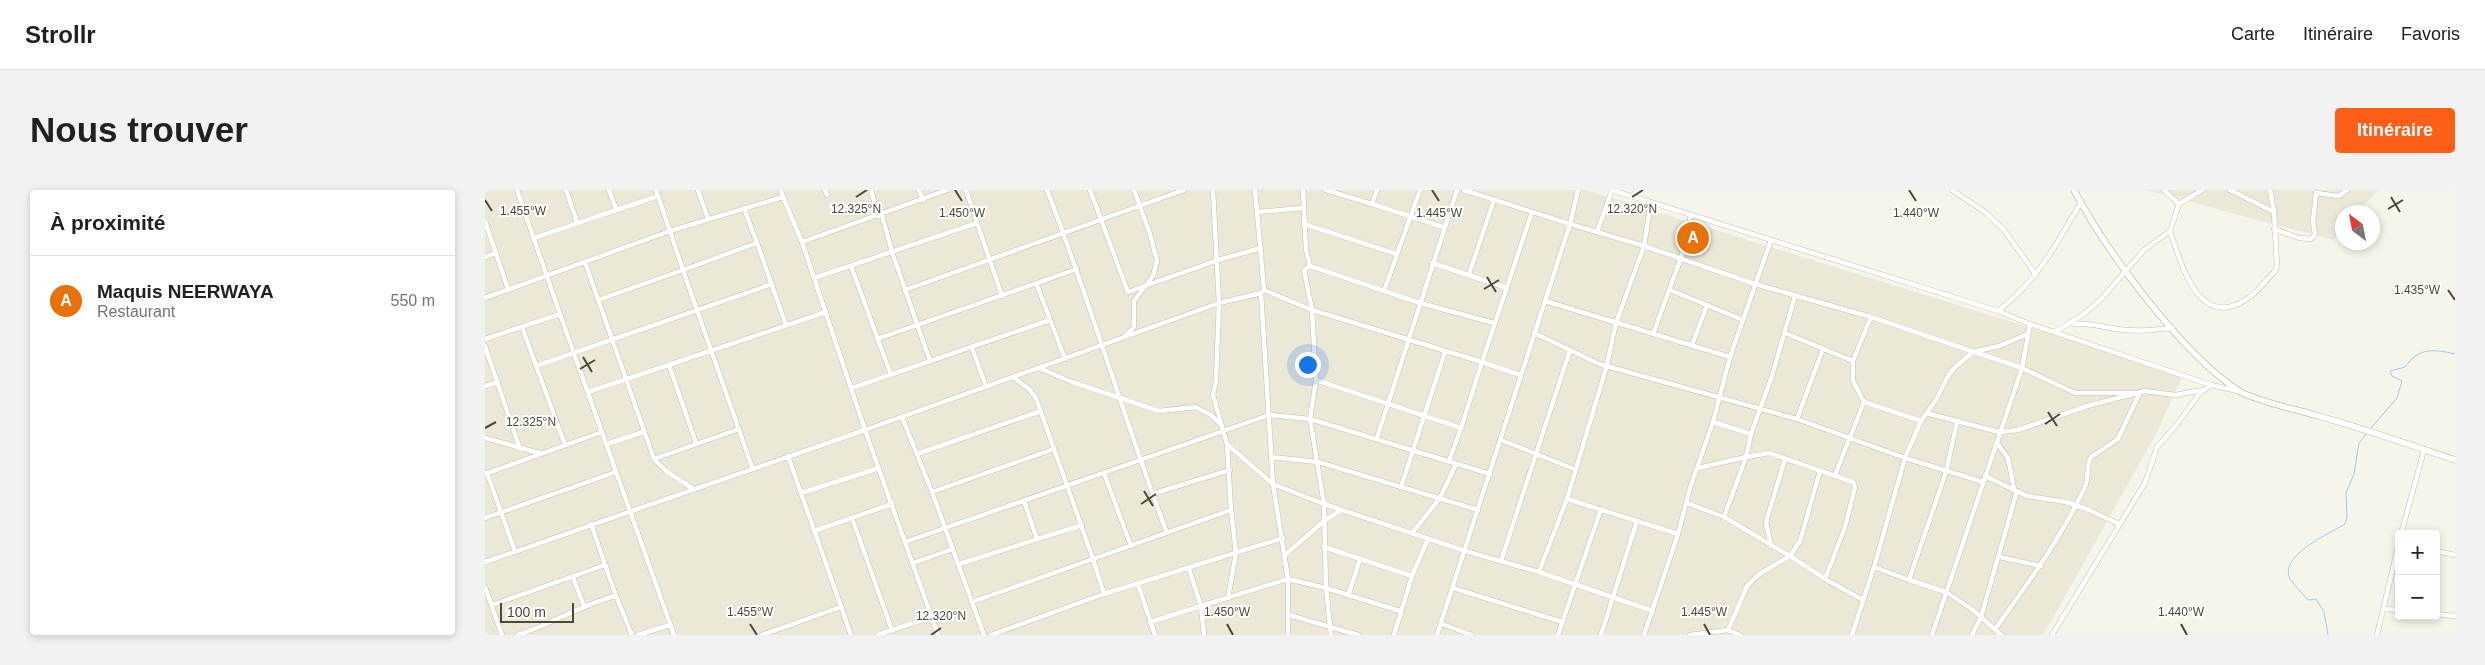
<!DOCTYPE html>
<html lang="fr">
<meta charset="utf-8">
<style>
body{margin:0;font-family:Arial,sans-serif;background:#f2f2f2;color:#202124}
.controls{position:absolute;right:15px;bottom:15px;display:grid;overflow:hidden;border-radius:5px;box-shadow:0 2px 8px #0003}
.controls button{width:45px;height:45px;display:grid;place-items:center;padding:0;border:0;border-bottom:1px solid #e0e0e0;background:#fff;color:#202124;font:25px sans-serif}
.compass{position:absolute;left:1850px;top:15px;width:45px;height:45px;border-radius:50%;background:#fff;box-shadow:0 2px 8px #0003;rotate:328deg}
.scale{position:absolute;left:15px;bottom:12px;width:74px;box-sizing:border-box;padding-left:5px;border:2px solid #4c4737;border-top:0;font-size:14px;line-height:18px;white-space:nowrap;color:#4c4737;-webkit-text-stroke:4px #fff;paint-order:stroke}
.you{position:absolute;left:822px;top:174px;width:18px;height:18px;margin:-12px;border:4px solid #fff;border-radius:50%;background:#1a73e8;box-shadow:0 0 0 8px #1a73e833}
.badge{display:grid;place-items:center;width:32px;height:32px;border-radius:50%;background:#ff5e19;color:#fff;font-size:16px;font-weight:700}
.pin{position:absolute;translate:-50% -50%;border:2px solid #fff;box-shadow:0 1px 5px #0006}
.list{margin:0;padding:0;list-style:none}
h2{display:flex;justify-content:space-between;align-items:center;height:65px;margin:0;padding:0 20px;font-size:21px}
h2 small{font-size:16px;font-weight:400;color:#757577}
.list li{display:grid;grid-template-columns:32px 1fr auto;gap:15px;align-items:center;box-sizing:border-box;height:90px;padding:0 20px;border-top:1px solid #e0e0e0}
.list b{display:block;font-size:19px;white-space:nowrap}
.list p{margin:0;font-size:16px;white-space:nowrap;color:#757577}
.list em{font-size:16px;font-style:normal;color:#757577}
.map{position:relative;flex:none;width:1970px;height:445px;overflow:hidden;border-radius:5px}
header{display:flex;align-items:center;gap:30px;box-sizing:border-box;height:70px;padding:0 25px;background:#fff;border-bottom:1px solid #e0e0e0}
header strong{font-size:24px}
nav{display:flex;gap:28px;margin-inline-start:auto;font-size:18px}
.intro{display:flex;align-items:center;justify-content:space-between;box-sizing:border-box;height:120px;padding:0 30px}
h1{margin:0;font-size:35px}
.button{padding:12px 22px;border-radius:5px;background:#ff5e19;color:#fff;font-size:18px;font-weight:700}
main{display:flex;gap:30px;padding:0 30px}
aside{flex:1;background:#fff;border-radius:5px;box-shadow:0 2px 8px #0003}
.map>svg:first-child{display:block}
.residential{fill:#ebe8d8}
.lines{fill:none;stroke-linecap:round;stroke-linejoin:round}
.stream{stroke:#a2c8f8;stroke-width:1}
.minor-casing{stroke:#c3bfab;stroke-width:5.5}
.tertiary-casing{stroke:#c3bfab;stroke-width:7}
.minor{stroke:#fff;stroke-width:4.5}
.tertiary{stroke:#fff;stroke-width:5.5}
.ticks{fill:none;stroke:#4c4737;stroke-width:2}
.ticks-label{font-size:12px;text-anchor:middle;fill:#4c4737;stroke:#fff;stroke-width:4;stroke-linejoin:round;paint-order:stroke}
</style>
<header>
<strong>Strollr</strong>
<nav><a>Carte</a><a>Itinéraire</a><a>Favoris</a></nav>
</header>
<div class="intro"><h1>Nous trouver</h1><a class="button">Itinéraire</a></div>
<main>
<aside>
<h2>À proximité<small></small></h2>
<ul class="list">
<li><span class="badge" style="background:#e8710a">A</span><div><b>Maquis NEERWAYA</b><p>Restaurant</p></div><em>550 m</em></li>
</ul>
</aside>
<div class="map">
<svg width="1970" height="445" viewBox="0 0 1970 445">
<rect width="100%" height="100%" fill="#f6f5ea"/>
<g class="residential">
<polygon points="0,0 1101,0 1698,185 1669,248 1558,445 0,445"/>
<polygon points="1661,0 1893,0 1873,22 1858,22 1857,40 1848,50"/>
</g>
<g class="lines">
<g class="stream">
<path d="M1886,238L1912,208L1917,191L1907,186L1905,181L1920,177C1934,157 1949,159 1970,164"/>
<path d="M1843,445L1839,422L1831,409L1823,410C1817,403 1810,396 1805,389C1793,365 1846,343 1860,334L1862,327L1861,303L1869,284L1874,253L1882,243"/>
</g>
<defs>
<g id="minor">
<polyline points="32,0 75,124"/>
<polyline points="81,0 92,32"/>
<polyline points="124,0 131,19"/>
<polyline points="213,0 223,29"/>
<polyline points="340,0 342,5"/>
<polyline points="386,0 393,26"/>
<polyline points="434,0 438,10"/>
<polyline points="481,0 517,106"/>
<path d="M562,0C606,113 639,230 682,343"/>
<polyline points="605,0 643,102 733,70 776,58"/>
<polyline points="770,0 779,100 776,103 788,294 803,389 803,445"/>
<polyline points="818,0 821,60 825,76"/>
<polyline points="841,0 887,14 892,0"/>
<polyline points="1093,0 1085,34 1159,56 1270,94 1386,127 1537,178 1590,203 1651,203"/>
<polyline points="1127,0 1513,121 1545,134 1726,195 1753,201"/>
<polyline points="1467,0 1500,22 1519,40 1551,85"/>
<polyline points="1745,0 1789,22"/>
<polyline points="1147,6 1154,0"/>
<polyline points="1166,12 1159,56 1131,133 1122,175 1082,309 1193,344 1205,298 1228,232 1245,167 1286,50"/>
<polyline points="887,14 958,37"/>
<polyline points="1694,14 1717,0"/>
<polyline points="259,18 272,53"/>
<polyline points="773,22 817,18"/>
<polyline points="397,25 407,62 445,171"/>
<polyline points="0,31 23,99"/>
<polyline points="819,34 911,64"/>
<polyline points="1789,39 1814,48 1826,49 1830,45 1828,32 1831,3 1854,6 1862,0"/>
<path d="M1685,41C1697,76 1714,141 1762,109C1773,102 1781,90 1790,81L1792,75L1789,22L1785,0"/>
<polyline points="1112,42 1127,0"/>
<polyline points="49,48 173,6"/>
<polyline points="317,52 462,0"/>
<polyline points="0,67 11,63"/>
<polyline points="100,72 169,269 181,281 207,298"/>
<polyline points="947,73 1022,98"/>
<polyline points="366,76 406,185"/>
<polyline points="984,84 1009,10"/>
<polyline points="329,88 492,33"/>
<polyline points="552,95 580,169"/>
<polyline points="420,100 699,0"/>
<polyline points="779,100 827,120 997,172 976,238"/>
<polyline points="1185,100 1258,130"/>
<polyline points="899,101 935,0"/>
<polyline points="0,108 185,41 298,7 296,0"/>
<polyline points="113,110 198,80 171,0"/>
<polyline points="1060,111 1245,167"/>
<path d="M1513,121C1552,91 1572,54 1596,12"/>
<path d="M1588,134C1604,132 1616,137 1631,139C1650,142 1668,140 1687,138"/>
<polyline points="37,137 80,255"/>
<polyline points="1570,142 1599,124 1617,108 1659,60 1685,41 1694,14 1679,0"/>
<polyline points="1300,143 1368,171"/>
<polyline points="1168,144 1196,68 1206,25"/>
<polyline points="638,148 649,137 649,111 668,86 672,71 665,44 649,0"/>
<polyline points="0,149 75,124 189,445"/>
<polyline points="392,149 592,79"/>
<polyline points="1207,155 1222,115"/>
<polyline points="0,156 35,259"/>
<polyline points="487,158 501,196"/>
<polyline points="1085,160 1114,174 1312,229 1420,268 1498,292"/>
<polyline points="184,175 211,253"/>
<polyline points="51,176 287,94"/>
<polyline points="554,178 587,192 674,221 710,217 726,225 736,235"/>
<polyline points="1035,185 997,172 1047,22"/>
<polyline points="831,190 976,238 964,271"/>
<polyline points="0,196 13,192"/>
<polyline points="367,198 565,130"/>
<polyline points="103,202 341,122"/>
<polyline points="1379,212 1436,231"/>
<polyline points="1441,223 1514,242 1533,240 1602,216 1660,201 1690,205 1718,200"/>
<polyline points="417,227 447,302 499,445"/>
<polyline points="1312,229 1338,159"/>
<polyline points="1228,232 1266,244"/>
<polyline points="1472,232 1461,282 1424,390 1461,402 1488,420 1516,445"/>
<polyline points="0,248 54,263"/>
<polyline points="892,248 972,0"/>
<polyline points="1016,250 1089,279"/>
<polyline points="1512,253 1523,268 1529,299"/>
<polyline points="122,254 158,242"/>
<polyline points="742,254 788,294 839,314 980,361 1054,382 1168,421"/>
<polyline points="569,259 608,369 746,320 742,254 728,205 731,191 734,113 728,0"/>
<polyline points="432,264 556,221"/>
<polyline points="303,266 366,445"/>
<polyline points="786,267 833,272 993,320"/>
<polyline points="169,269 254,239"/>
<polyline points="267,277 198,80 272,53 301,135"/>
<polyline points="1213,278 1261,267 1266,244 1287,186 1310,106"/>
<polyline points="2,283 30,361"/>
<polyline points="619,283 646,356"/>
<polyline points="0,284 117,242"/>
<polyline points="1350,285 1379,212 1368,191 1368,171 1386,127"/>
<polyline points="1500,286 1542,306 1581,312 1604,320 1634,334"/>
<polyline points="916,297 960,162"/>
<polyline points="447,302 569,259 551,208 544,199 528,187"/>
<polyline points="316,303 394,278"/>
<polyline points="667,304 745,280"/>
<polyline points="539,311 552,349"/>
<polyline points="1202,313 1239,327 1305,366 1340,389 1378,410"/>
<polyline points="1239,327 1261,267 1284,263 1368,292 1370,297 1360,337 1340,389"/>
<polyline points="0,328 131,282"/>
<polyline points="367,328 407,440"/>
<polyline points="106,334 131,406"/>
<polyline points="329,341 407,314"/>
<polyline points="927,343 955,308 971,274"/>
<polyline points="1916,344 1939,260"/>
<polyline points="420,352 784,225 825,229 1005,284"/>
<polyline points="1286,356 1281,332 1300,269"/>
<polyline points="839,357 927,386"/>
<polyline points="1951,361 1970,365"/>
<polyline points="800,365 839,331 856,320"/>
<polyline points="1515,367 1556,376"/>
<polyline points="1016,371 1085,160 1049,143"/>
<polyline points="0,372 380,240 317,52 298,7"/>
<polyline points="428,373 468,359"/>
<polyline points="474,374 597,335"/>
<polyline points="1389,377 1420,268 1436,231 1451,210 1463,186 1470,177 1488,162 1514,156 1543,144"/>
<polyline points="704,379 716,416 803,389 841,398 915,421"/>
<polyline points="1054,382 1082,309"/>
<polyline points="88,387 99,416"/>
<polyline points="653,394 670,445"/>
<polyline points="0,397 17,445"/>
<polyline points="968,398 1077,432"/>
<polyline points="863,406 875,369"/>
<polyline points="743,408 751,363 746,320"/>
<polyline points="487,412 608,369 619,404"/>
<polyline points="7,415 120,375"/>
<polyline points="1899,419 1914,420"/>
<polyline points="1951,424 1970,426"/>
<polyline points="804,425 873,445"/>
<polyline points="665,432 716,416 719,445"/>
<polyline points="957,434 987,445"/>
<path d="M1511,438C1543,393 1576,348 1600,297C1604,287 1601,276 1606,267L1633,249L1655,202"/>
<polyline points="1243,440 1255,445"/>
<path d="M33,445C67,434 97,414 131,406L147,445"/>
<polyline points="153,445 185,435"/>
<polyline points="277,445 356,417"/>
<polyline points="393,445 446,427"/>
<polyline points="453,445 380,240 734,113 776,103"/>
<polyline points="506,445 619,404 798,348"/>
<polyline points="846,445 841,398 839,314 825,229 831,190 827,120 819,80 825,76 935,113 1009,133"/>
<polyline points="909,445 927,386 943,349"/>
<polyline points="952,445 1085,34 979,0"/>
<polyline points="1073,445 1116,319"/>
<polyline points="1116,445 1152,331"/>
<polyline points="1159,445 1193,344"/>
<polyline points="1205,445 1243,440 1262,396 1273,385 1305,366 1315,351 1335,281"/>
<polyline points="1367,445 1389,377 1424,390"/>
<polyline points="1447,445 1537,178 1545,134"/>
<polyline points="1487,445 1496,427 1532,301"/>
<polyline points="1567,445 1660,293 1672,257 1690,237 1714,204 1726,195"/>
<polyline points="1892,445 1914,353"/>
</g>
<path id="tertiary" d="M1589,0C1621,61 1696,163 1754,201C1771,211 1809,219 1830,225C1877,238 1923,254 1970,270"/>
</defs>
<use href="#minor" class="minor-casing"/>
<use href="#tertiary" class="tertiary-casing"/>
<use href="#minor" class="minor"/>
<use href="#tertiary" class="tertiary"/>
</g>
<path class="ticks" d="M470,0L477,11M947,0L954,11M1424,0L1431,11M371,7L382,0M1147,7L1158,0M1906,7L1915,22M0,10L7,21M1903,19L1918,10M1002,87L1011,102M999,99L1014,90M1963,100L1970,110M98,167L107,182M95,179L110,170M1563,222L1572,236M1560,234L1575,224M0,238L11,232M659,301L668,316M656,314L671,304M265,434L272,445M742,434L748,445M1219,434L1225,445M1696,434L1702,445M446,445L456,438"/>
<g class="ticks-label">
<text x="1147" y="23">12.320°N</text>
<text x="371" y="23">12.325°N</text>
<text x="38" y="25">1.455°W</text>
<text x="1431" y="27">1.440°W</text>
<text x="477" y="27">1.450°W</text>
<text x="954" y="27">1.445°W</text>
<text x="1932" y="104">1.435°W</text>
<text x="46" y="236">12.325°N</text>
<text x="265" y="426">1.455°W</text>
<text x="742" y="426">1.450°W</text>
<text x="1219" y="426">1.445°W</text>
<text x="1696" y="426">1.440°W</text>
<text x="456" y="430">12.320°N</text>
</g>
</svg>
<div class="controls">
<button>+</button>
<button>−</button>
</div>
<svg class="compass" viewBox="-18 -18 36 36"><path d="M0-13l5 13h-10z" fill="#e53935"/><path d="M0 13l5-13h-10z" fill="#757577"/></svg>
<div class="scale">100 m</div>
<div class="you"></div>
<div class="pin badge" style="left:1208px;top:48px;background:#e8710a">A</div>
</div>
</main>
